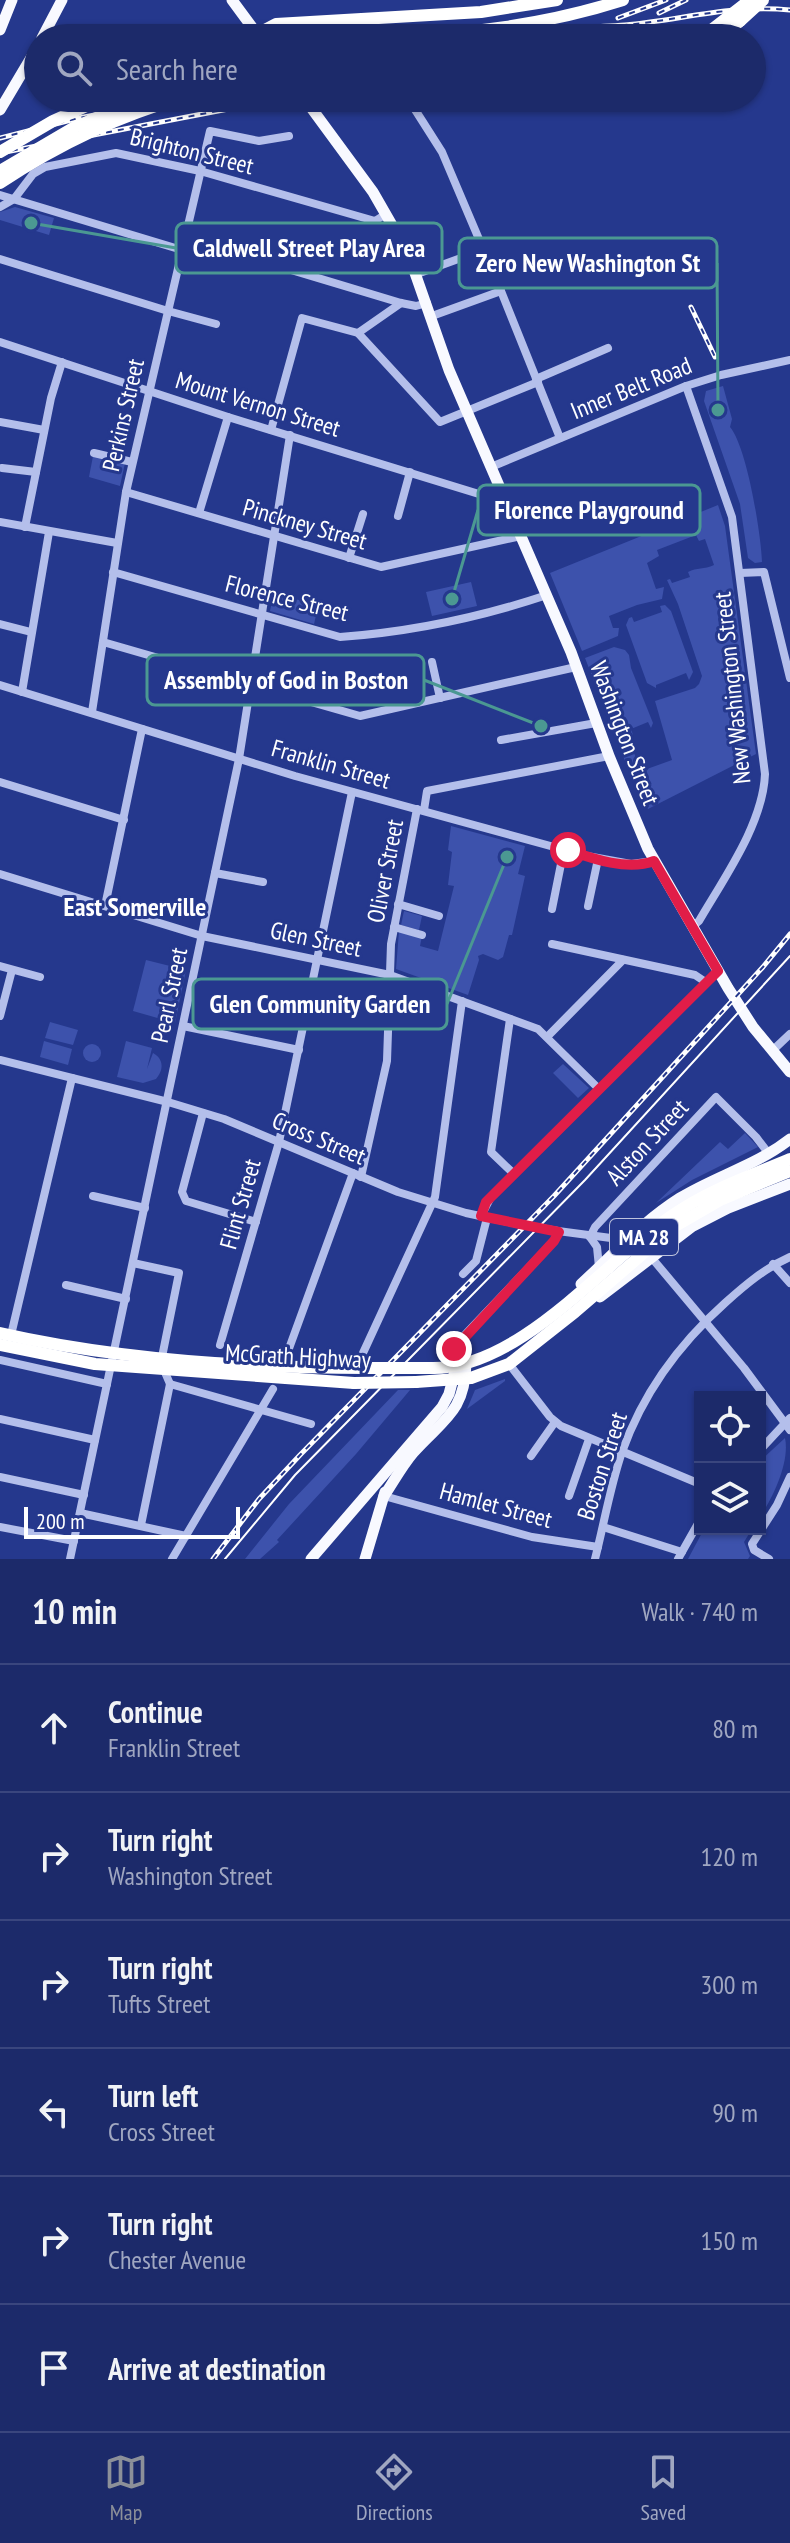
<!DOCTYPE html>
<meta charset="utf-8">
<style>
body{margin:0;font-family:"PT Sans Narrow",sans-serif;background:#293672;color:#f1f3f6}
.controls{position:absolute;right:24px;bottom:24px;display:grid;overflow:hidden;border-radius:0px;box-shadow:0 2px 6px #0004}
.controls button{width:72px;height:72px;display:grid;place-items:center;padding:0;border:0;border-bottom:2px solid #3a467e;background:#1c2a6a;color:#f1f3f6;font:40px sans-serif}
.scale{position:absolute;left:24px;bottom:20px;width:216px;box-sizing:border-box;padding-left:8px;border:4px solid #fff;border-top:0;font-size:22px;line-height:28px;white-space:nowrap;color:#fff;-webkit-text-stroke:6px #25388d;paint-order:stroke}
.stop{position:absolute;width:24px;height:24px;margin:-18px;border:6px solid #e11d48;border-radius:50%;background:#fff}
.stop.end{background:#e11d48;border-color:#fff;box-shadow:0 2px 8px #0008}
.list{margin:0;padding:0;list-style:none}
h2{display:flex;justify-content:space-between;align-items:center;height:104px;margin:0;padding:0 32px;font-size:34px}
h2 small{font-size:26px;font-weight:400;color:#a0a7c1}
.list li{display:grid;grid-template-columns:52px 1fr auto;gap:24px;align-items:center;box-sizing:border-box;height:128px;padding:0 32px;border-top:2px solid #3a467e}
.list b{display:block;font-size:30px;white-space:nowrap}
.list p{margin:0;font-size:26px;white-space:nowrap;color:#a0a7c1}
.list em{font-size:26px;font-style:normal;color:#a0a7c1}
.icon{flex:none;width:44px;height:44px;fill:none;stroke:currentColor;stroke-width:2;stroke-linecap:round;stroke-linejoin:round}
.map{position:relative;flex:none;width:790px;height:1559px;overflow:hidden}
.search{position:absolute;background:#1c2a6a;box-shadow:0 2px 6px #0004;left:24px;right:24px;top:24px;height:88px;display:flex;align-items:center;gap:20px;box-sizing:border-box;padding:0 28px;border-radius:44px;color:#a0a7c1;font-size:30px}
.sheet{height:872px;background:#1c2a6a}
nav{display:flex;justify-content:space-around;align-items:center;box-sizing:border-box;height:112px;border-top:2px solid #3a467e;background:#1c2a6a;font-size:22px;color:#a0a7c1}
nav a{display:grid;justify-items:center;gap:4px}
nav .on{color:#8c9099}
.map>svg:first-child{display:block}
.green{fill:#3d52ac}
.lines{fill:none;stroke-linecap:round;stroke-linejoin:round}
.minor{stroke:#b4bfeb;stroke-width:8}
.major{stroke:#f8f9ff;stroke-width:11}
.highway{stroke:#fff;stroke-width:12}
.tram{stroke:#fff;stroke-width:2}
.rail-casing{stroke:#fff;stroke-width:5}
.rail{stroke:#25388d;stroke-width:2;stroke-dasharray:6;stroke-linecap:butt}
.minor-bridge{stroke:#b4bfeb;stroke-width:8}
.highway-bridge{stroke:#fff;stroke-width:12}
.route{stroke:#e11d48;stroke-width:10}
.labels{text-anchor:middle;dominant-baseline:central;stroke-width:6;stroke-linejoin:round;paint-order:stroke}
.shield{fill:#25388d;stroke:#bec3dd;stroke-width:2}
.shield-label{font-size:22px;font-weight:bold;fill:#fff}
.street-label{font-size:24px;fill:#fff;stroke:#25388d}
.neighbourhood-label{font-size:26px;font-weight:bold;fill:#fff;stroke:#25388d}
.leader{fill:none;stroke:#4b9892;stroke-width:3}
.callout-dot{fill:#4b9892;stroke:#25388d;stroke-width:3}
.callout{fill:#25388d;stroke:#4b9892;stroke-width:3}
.callout-label{font-size:26px;text-anchor:middle;font-weight:bold;fill:#fff}
</style>
<div class="map">
<svg width="790" height="1559" viewBox="0 0 790 1559">
<rect width="100%" height="100%" fill="#25388d"/>
<g class="green">
<polygon points="15,207 54,218 49,235 0,220 0,212"/>
<path d="M723,386L732,419L730,427C747,447 761,534 762,562L755,563L748,558L740,504L704,401L706,391Z"/>
<polygon points="93,456 125,463 120,486 89,477"/>
<path d="M718,505L725,526L756,754L648,809L625,761L585,658L614,647L625,650L629,655L631,668L653,723L651,728L648,722L631,729L633,735L628,737L639,766L645,765L647,769L672,760L655,701L695,688L699,684L702,676L678,604L667,580L670,579L672,583L690,577L688,572C697,567 704,570 714,565L705,539L699,541L696,535L657,550L659,556L647,563L656,589L664,587L662,599L637,605L609,616L613,628H619L618,636L582,651L550,573Z"/>
<polygon points="471,582 477,606 432,616 426,592"/>
<polygon points="273,596 319,603 314,624 270,611"/>
<polygon points="665,605 671,611 693,672 689,680 686,673 656,685 656,688 647,683 626,625 629,618 632,617 634,622 662,612 660,606"/>
<polygon points="451,826 525,846 518,874 525,876 512,935 509,935 503,957 498,960 483,954 478,956 479,960 468,995 396,969 399,931 422,936 420,946 438,951 454,886 448,885 452,852 448,850"/>
<polygon points="404,911 422,916 419,930 401,925"/>
<polygon points="146,960 186,970 175,1023 133,1011"/>
<polygon points="50,1022 78,1030 73,1045 45,1038"/>
<polygon points="44,1041 72,1049 68,1065 40,1057"/>
<path d="M126,1041L152,1048L147,1069L153,1053C164,1059 164,1070 156,1079L143,1083L117,1077Z"/>
<circle cx="92" cy="1053" r="9"/>
<polygon points="563,1064 589,1088 578,1098 553,1073"/>
<polygon points="745,1133 758,1147 692,1180 656,1203 720,1142 728,1149"/>
<polygon points="505,1379 505,1381 467,1409 475,1390"/>
<polygon points="398,1390 410,1390 356,1454 277,1540 279,1542 260,1559 245,1559 289,1504"/>
<path d="M785,1438C790,1462 773,1497 760,1517V1461Z"/>
<polygon points="704,1529 752,1529 744,1542 750,1556 748,1559 688,1559"/>
</g>
<g class="lines">
<g class="minor">
<polyline points="414,108 442,152 501,291 560,438"/>
<polyline points="0,195 182,250"/>
<polyline points="0,207 14,199 33,174 45,167 116,153 200,171 375,221 386,214"/>
<polyline points="185,238 401,303 416,306 427,303"/>
<polyline points="0,259 168,311 216,324"/>
<polyline points="417,274 483,250"/>
<polyline points="432,316 501,291"/>
<polyline points="358,333 401,303"/>
<polyline points="0,342 228,417 505,502"/>
<polyline points="536,379 608,348"/>
<path d="M686,386L732,517L765,774C763,824 724,878 699,921L692,927"/>
<polyline points="0,422 44,430"/>
<polyline points="271,430 302,318 358,333 440,422 538,382"/>
<polyline points="94,453 132,462"/>
<polyline points="491,467 686,386 721,375 790,360"/>
<polyline points="2,468 36,472"/>
<polyline points="126,492 381,567 521,536"/>
<polyline points="199,513 228,417"/>
<polyline points="398,516 410,472"/>
<polyline points="0,522 117,543"/>
<polyline points="25,527 51,398 62,362"/>
<polyline points="349,558 363,514"/>
<path d="M113,572L340,637C409,632 481,617 547,595"/>
<polyline points="740,573 764,572 790,678"/>
<polyline points="0,624 31,632"/>
<polyline points="103,642 360,716 576,667"/>
<polyline points="432,662 440,698"/>
<polyline points="0,685 295,776 587,856 631,864 654,861"/>
<polyline points="22,692 49,532"/>
<polyline points="92,712 126,492 210,131 259,141 289,136"/>
<polyline points="501,740 596,723"/>
<polyline points="0,782 124,820"/>
<polyline points="424,810 427,791 609,756"/>
<polyline points="215,873 263,882"/>
<polyline points="0,874 202,936 390,975 538,1029 599,1089"/>
<polyline points="398,904 439,916"/>
<polyline points="105,906 142,729"/>
<polyline points="588,906 598,859"/>
<polyline points="552,909 564,849"/>
<polyline points="394,927 422,935"/>
<polyline points="552,944 695,975 704,981"/>
<polyline points="0,966 40,977"/>
<polyline points="0,1016 12,970"/>
<polyline points="510,1019 491,1152 514,1174"/>
<polyline points="183,1026 299,1050"/>
<polyline points="547,1037 623,960"/>
<polyline points="772,1051 790,1034"/>
<polyline points="0,1060 168,1102 224,1119 398,1192 466,1213 518,1224"/>
<polyline points="203,1113 182,1192 186,1201 256,1222"/>
<polyline points="361,1177 387,1061 391,944 417,809"/>
<polyline points="93,1196 145,1208"/>
<polyline points="481,1216 491,1197 718,971"/>
<polyline points="558,1231 626,1240"/>
<polyline points="590,1237 595,1227 716,1097 756,1137 769,1154"/>
<polyline points="590,1237 597,1247 599,1267"/>
<polyline points="651,1257 744,1368 790,1430"/>
<polyline points="133,1263 179,1273 162,1357"/>
<polyline points="773,1264 790,1283"/>
<polyline points="463,1274 476,1261 487,1218"/>
<polyline points="66,1285 126,1299"/>
<polyline points="11,1335 72,1078"/>
<polyline points="220,1345 279,1142 352,792"/>
<polyline points="363,1353 435,1197 462,1001"/>
<polyline points="287,1354 353,1173"/>
<polyline points="0,1360 107,1384"/>
<polyline points="509,1364 550,1417 561,1426 700,1484"/>
<polyline points="446,1367 458,1342 554,1241 559,1232"/>
<polyline points="170,1384 311,1424"/>
<polyline points="0,1419 95,1440"/>
<polyline points="760,1450 790,1418"/>
<polyline points="531,1456 555,1422"/>
<polyline points="0,1477 84,1495"/>
<polyline points="384,1496 532,1537 598,1547"/>
<polyline points="569,1496 589,1439"/>
<polyline points="80,1513 186,1536"/>
<polyline points="141,1525 170,1384 164,1370"/>
<polyline points="0,1527 74,1541"/>
<polyline points="603,1527 682,1552"/>
<polyline points="70,1559 239,759 290,435"/>
<polyline points="172,1559 273,1389"/>
<path d="M595,1559C604,1524 610,1487 622,1452C643,1393 679,1344 725,1303C745,1285 765,1268 790,1257"/>
<polyline points="678,1559 700,1520"/>
<polyline points="769,1559 754,1550 752,1544 777,1505 790,1477"/>
</g>
<g class="major">
<polyline points="232,0 260,38"/>
<polyline points="0,30 12,0"/>
<polyline points="42,38 62,0"/>
<polyline points="304,98 373,192 408,253 449,370 571,652 609,756 648,849 728,988 753,1027 790,1072"/>
<polyline points="0,110 38,46"/>
<path d="M581,1284C614,1254 642,1222 680,1198C716,1176 757,1165 790,1139"/>
<polyline points="600,1297 693,1226 728,1208 790,1184"/>
<path d="M384,1496C394,1481 402,1466 413,1453C443,1419 465,1413 466,1363"/>
<polyline points="311,1559 442,1407 449,1394 455,1371"/>
<polyline points="365,1559 385,1492"/>
</g>
<g class="highway">
<polyline points="257,34 276,24 481,12 557,0"/>
<polyline points="720,38 740,21"/>
<path d="M0,1333C120,1360 246,1368 368,1368"/>
<polyline points="0,1345 95,1364 354,1383"/>
<path d="M433,1368C521,1368 605,1261 673,1215C709,1190 750,1176 790,1159"/>
<polyline points="416,1382 471,1378 509,1364 575,1312 675,1226 720,1200 790,1171"/>
</g>
<polyline class="tram" points="225,1559 295,1475 585,1180 790,956"/>
<defs>
<g id="rail">
<polyline points="659,13 686,0"/>
<polyline points="618,18 666,0"/>
<polyline points="442,38 474,32"/>
<path d="M466,38C518,28 572,29 625,25C681,20 733,4 790,10"/>
<polyline points="0,138 79,118 183,98"/>
<polyline points="0,153 285,98"/>
<polyline points="691,307 715,357"/>
<polyline points="213,1559 259,1499 300,1455 554,1196 763,967 790,934"/>
</g>
</defs>
<use href="#rail" class="rail-casing"/>
<use href="#rail" class="rail"/>
<polyline class="minor-bridge" points="518,1224 558,1231"/>
<g class="highway-bridge">
<polyline points="740,21 763,0"/>
<path d="M386,38C468,34 545,25 623,0"/>
<polyline points="701,38 750,0"/>
<polyline points="0,152 53,121 102,99"/>
<polyline points="0,171 75,127 144,98"/>
<path d="M0,183C56,146 117,116 182,98"/>
<polyline points="368,1368 433,1368"/>
<polyline points="354,1383 416,1382"/>
</g>
</g>
<g class="lines">
<path class="route" d="M454,1349L554,1241L559,1232L481,1216L486,1202L718,971L654,861C628,871 593,859 568,850"/>
</g>
<g class="labels">
<rect class="shield" x="610" y="1219" width="68" height="36" rx="6"/>
<g class="shield-label">
<text x="644" y="1237">MA 28</text>
</g>
<g class="street-label">
<text transform="translate(192 151) rotate(14)">Brighton Street</text>
<text transform="translate(631 388) rotate(-22)">Inner Belt Road</text>
<text transform="translate(258 404) rotate(17)">Mount Vernon Street</text>
<text transform="translate(123 415) rotate(-77)">Perkins Street</text>
<text transform="translate(305 524) rotate(16)">Pinckney Street</text>
<text transform="translate(287 598) rotate(14)">Florence Street</text>
<text transform="translate(732 688) rotate(-96)">New Washington Street</text>
<text transform="translate(625 733) rotate(69)">Washington Street</text>
<text transform="translate(331 764) rotate(16)">Franklin Street</text>
<text transform="translate(385 871) rotate(-79)">Oliver Street</text>
<text transform="translate(316 939) rotate(12)">Glen Street</text>
<text transform="translate(169 995) rotate(-78)">Pearl Street</text>
<text transform="translate(319 1138) rotate(23)">Cross Street</text>
<text transform="translate(647 1142) rotate(-47)">Alston Street</text>
<text transform="translate(240 1204) rotate(-74)">Flint Street</text>
<text transform="translate(298 1356) rotate(3)">McGrath Highway</text>
<text transform="translate(602 1466) rotate(-72)">Boston Street</text>
<text transform="translate(496 1505) rotate(15)">Hamlet Street</text>
</g>
<g class="neighbourhood-label">
<text x="135" y="906">East Somerville</text>
</g>
</g>
<path class="leader" d="M31 223L176 248M718 410L717 263M452 599L478 510M541 726L424 680M507 857L447 1004"/>
<g class="callout-dot">
<circle cx="31" cy="223" r="8"/>
<circle cx="718" cy="410" r="8"/>
<circle cx="452" cy="599" r="8"/>
<circle cx="541" cy="726" r="8"/>
<circle cx="507" cy="857" r="8"/>
</g>
<g class="callout">
<rect x="176" y="223" width="266" height="50" rx="8"/>
<rect x="459" y="238" width="258" height="50" rx="8"/>
<rect x="478" y="485" width="222" height="50" rx="8"/>
<rect x="147" y="655" width="277" height="50" rx="8"/>
<rect x="193" y="979" width="254" height="50" rx="8"/>
</g>
<g class="callout-label">
<text x="309" y="257">Caldwell Street Play Area</text>
<text x="588" y="272">Zero New Washington St</text>
<text x="589" y="519">Florence Playground</text>
<text x="286" y="689">Assembly of God in Boston</text>
<text x="320" y="1013">Glen Community Garden</text>
</g>
</svg>
<div class="controls">
<button><svg class="icon" aria-label="locate" viewBox="0 0 24 24"><circle cx="12" cy="12" r="6"/><path d="M12 2v4M12 18v4M2 12h4M18 12h4"/></svg></button>
<button><svg class="icon" aria-label="layers" viewBox="0 0 24 24"><path d="M12 4l9 5-9 5-9-5zM3 14l9 5 9-5"/></svg></button>
</div>
<div class="scale">200 m</div>
<div class="stop" style="left:568px;top:850px"></div>
<div class="stop end" style="left:454px;top:1349px"></div>
<div class="search"><svg class="icon" aria-label="search" viewBox="0 0 24 24"><circle cx="10" cy="10" r="6"/><path d="M15 15l6 6"/></svg>Search here</div>
</div>
<section class="sheet">
<h2>10 min<small>Walk · 740 m</small></h2>
<ul class="list">
<li><svg class="icon" aria-label="ahead" viewBox="0 0 24 24"><path d="M12 20V5M6 11l6-6 6 6"/></svg><div><b>Continue</b><p>Franklin Street</p></div><em>80 m</em></li>
<li><svg class="icon" aria-label="right" viewBox="0 0 24 24"><path d="M7 20v-9h11M14 6l5 5-5 5"/></svg><div><b>Turn right</b><p>Washington Street</p></div><em>120 m</em></li>
<li><svg class="icon" aria-label="right" viewBox="0 0 24 24"><path d="M7 20v-9h11M14 6l5 5-5 5"/></svg><div><b>Turn right</b><p>Tufts Street</p></div><em>300 m</em></li>
<li><svg class="icon" aria-label="left" viewBox="0 0 24 24"><path d="M17 20v-9H6M10 6l-5 5 5 5"/></svg><div><b>Turn left</b><p>Cross Street</p></div><em>90 m</em></li>
<li><svg class="icon" aria-label="right" viewBox="0 0 24 24"><path d="M7 20v-9h11M14 6l5 5-5 5"/></svg><div><b>Turn right</b><p>Chester Avenue</p></div><em>150 m</em></li>
<li><svg class="icon" aria-label="arrive" viewBox="0 0 24 24"><path d="M6 21V4h12l-3 4 3 4H6"/></svg><div><b>Arrive at destination</b></div></li>
</ul>
</section>
<nav>
<a class="on"><svg class="icon" aria-label="map" viewBox="0 0 24 24"><path d="M3 6l6-2 6 2 6-2v14l-6 2-6-2-6 2zM9 4v14M15 6v14"/></svg>Map</a>
<a><svg class="icon" aria-label="directions" viewBox="0 0 24 24"><path d="M12 3l9 9-9 9-9-9zM9 14v-3h6M13 9l2 2-2 2"/></svg>Directions</a>
<a><svg class="icon" aria-label="saved" viewBox="0 0 24 24"><path d="M7 4h10v16l-5-4-5 4z"/></svg>Saved</a>
</nav>
